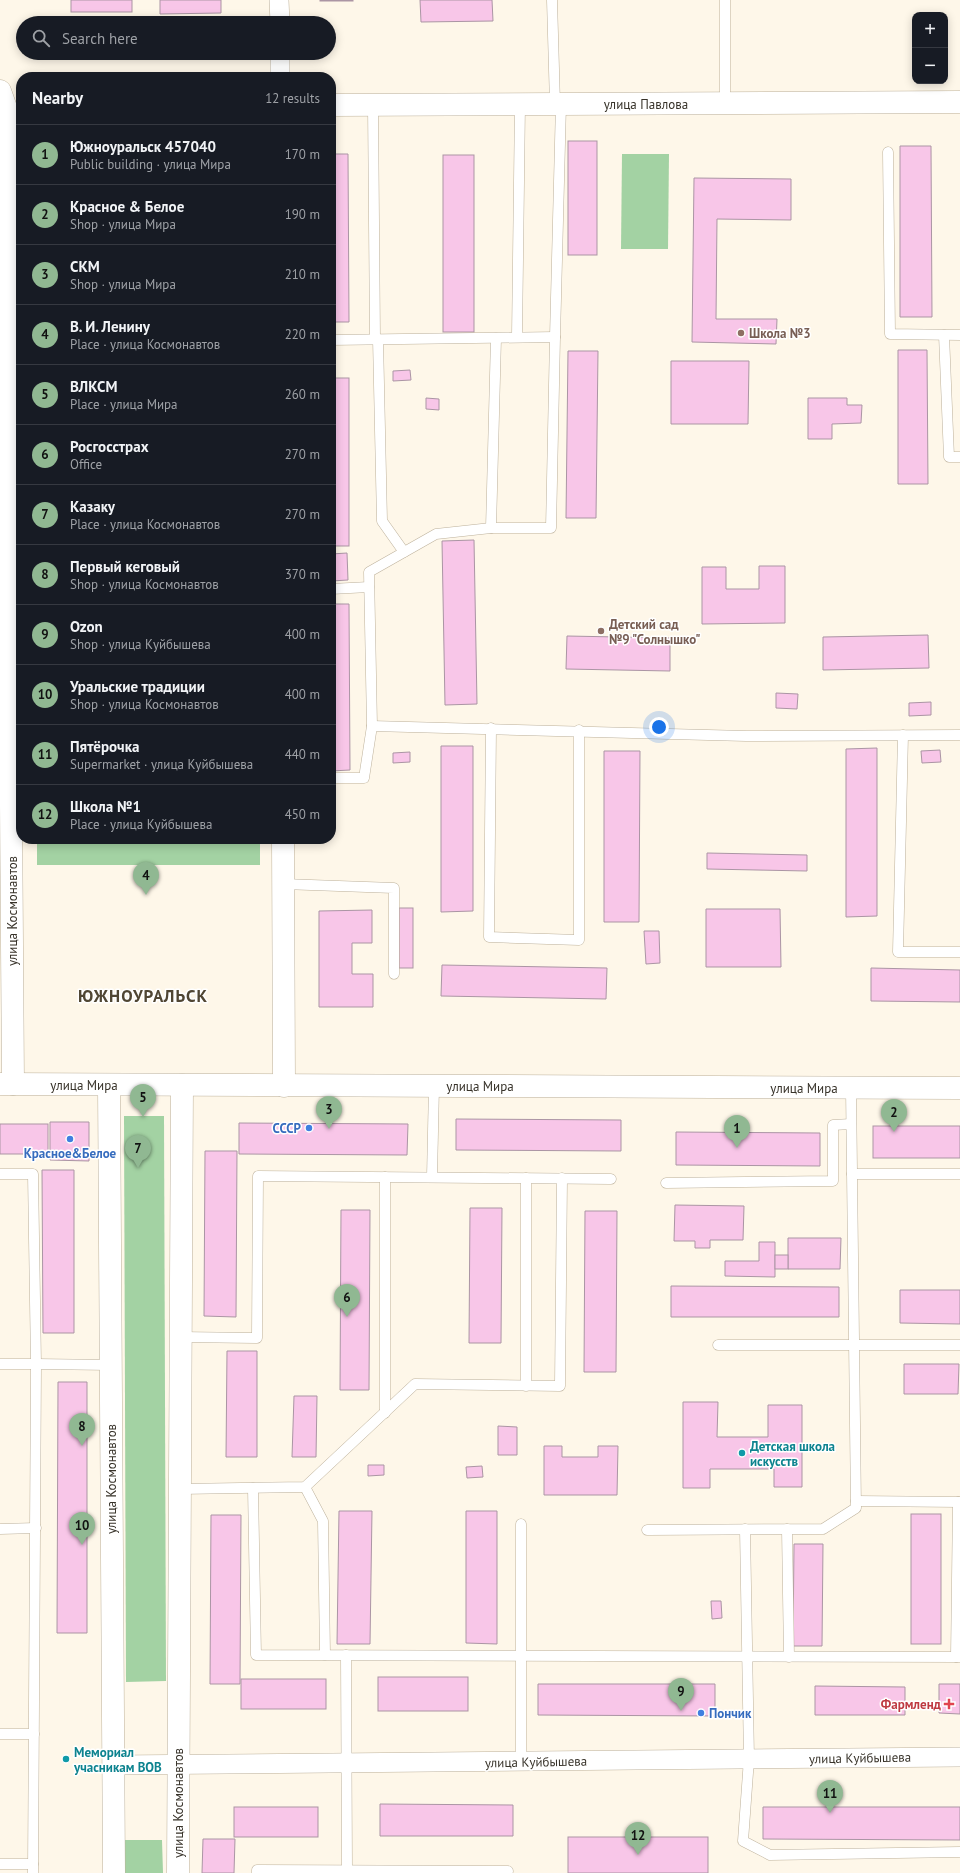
<!DOCTYPE html>
<meta charset="utf-8">
<style>
body{margin:0;font-family:"PT Sans",sans-serif;background:#20242c;color:#f1f3f6}
.controls{position:absolute;right:12px;top:12px;display:grid;overflow:hidden;border-radius:8px;box-shadow:0 2px 10px #0003}
.controls button{width:36px;height:36px;display:grid;place-items:center;padding:0;border:0;border-bottom:1px solid #363941;background:#171b24;color:#f1f3f6;font:20px sans-serif}
.you{position:absolute;left:659px;top:727px;width:14px;height:14px;margin:-10px;border:3px solid #fff;border-radius:50%;background:#1a73e8;box-shadow:0 0 0 6px #1a73e833}
.badge{display:grid;place-items:center;width:26px;height:26px;border-radius:50%;background:#90b892;color:#111;font-size:13px;font-weight:700}
.pin{position:absolute;translate:-50% -33px;filter:drop-shadow(0 1px 2px #0008)}
.pin::after{content:'';position:absolute;top:21px;width:14px;height:12px;background:inherit;clip-path:polygon(0 0,100% 0,50% 100%)}
.list{margin:0;padding:0;list-style:none}
h2{display:flex;justify-content:space-between;align-items:center;height:52px;margin:0;padding:0 16px;font-size:17px}
h2 small{font-size:13px;font-weight:400;color:#9ea1a6}
.list li{display:grid;grid-template-columns:26px 1fr auto;gap:12px;align-items:center;box-sizing:border-box;height:60px;padding:0 16px;border-top:1px solid #363941}
.list b{display:block;font-size:15px;white-space:nowrap}
.list p{margin:0;font-size:13px;white-space:nowrap;color:#9ea1a6}
.list em{font-size:13px;font-style:normal;color:#9ea1a6}
.icon{flex:none;width:22px;height:22px;fill:none;stroke:currentColor;stroke-width:2;stroke-linecap:round;stroke-linejoin:round}
.map{position:relative;flex:none;width:960px;height:1873px;overflow:hidden}
.search{position:absolute;background:#171b24;box-shadow:0 2px 10px #0003;left:16px;top:16px;width:320px;height:44px;display:flex;align-items:center;gap:10px;box-sizing:border-box;padding:0 14px;border-radius:22px;color:#9ea1a6;font-size:15px}
.panel{position:absolute;background:#171b24;box-shadow:0 2px 10px #0003;left:16px;top:72px;width:320px;height:772px;border-radius:16px}
.map>svg:first-child{display:block}
.green{fill:#a3d2a3}
.building{fill:#f8c6e8;stroke:#ab95a4}
.lines{fill:none;stroke-linecap:round;stroke-linejoin:round}
.service-casing{stroke:#bdb19b;stroke-width:11}
.minor-casing{stroke:#bdb19b;stroke-width:20}
.tertiary-casing{stroke:#bdb19b;stroke-width:23}
.service{stroke:#fff;stroke-width:10}
.minor{stroke:#fff;stroke-width:19}
.tertiary{stroke:#fff;stroke-width:22}
.education-dot{fill:#8d6e63;stroke:#fff;stroke-width:1.5}
.shop-dot{fill:#3f7fe0;stroke:#fff;stroke-width:1.5}
.culture-dot{fill:#0f9aa8;stroke:#fff;stroke-width:1.5}
.health-dot{fill:#e0444e;stroke:#fff;stroke-width:1.5}
.labels{text-anchor:middle;dominant-baseline:central;stroke-width:3;stroke-linejoin:round;paint-order:stroke}
.street-label{font-size:13px;fill:#373229;stroke:#fff}
.education-label{font-size:13px;font-weight:bold;fill:#785e54;stroke:#fff;text-anchor:start}
.shop-label{font-size:13px;font-weight:bold;fill:#366cbe;stroke:#fff;text-anchor:end}
.culture-label{font-size:13px;font-weight:bold;fill:#0d838f;stroke:#fff;text-anchor:start}
.health-label{font-size:13px;font-weight:bold;fill:#be3a42;stroke:#fff;text-anchor:end}
.district-label{font-size:17px;font-weight:bold;letter-spacing:1px;fill:#504633;stroke:#fff}
</style>
<div class="map">
<svg width="960" height="1873" viewBox="0 0 960 1873">
<rect width="100%" height="100%" fill="#fef7e9"/>
<g class="green">
<polygon points="622,154 669,154 668,249 621,249"/>
<rect x="37" y="839" width="223" height="26"/>
<polygon points="124,1116 164,1116 166,1681 126,1682"/>
<polygon points="123,1840 162,1840 163,1873 123,1873"/>
</g>
<g class="building">
<rect x="71" y="0" width="61" height="12"/>
<polygon points="160,0 221,0 221,13 160,14"/>
<rect x="320" y="0" width="33" height="1"/>
<polygon points="420,0 492,0 493,21 421,22"/>
<rect x="568" y="141" width="29" height="114"/>
<polygon points="900,146 931,146 932,317 900,317"/>
<polygon points="331,154 348,154 349,322 331,322"/>
<rect x="443" y="155" width="31" height="177"/>
<polygon points="694,178 791,179 791,220 717,219 716,319 777,319 776,344 692,342"/>
<polygon points="898,350 927,350 928,484 898,484"/>
<polygon points="568,351 598,351 596,518 566,518"/>
<polygon points="671,361 749,361 748,424 671,424"/>
<polygon points="410,370 411,380 393,381 393,371"/>
<rect x="331" y="378" width="18" height="168"/>
<polygon points="426,398 439,399 439,410 426,409"/>
<polygon points="808,398 847,398 847,405 862,405 861,423 832,424 832,439 808,439"/>
<polygon points="474,540 477,704 445,705 442,541"/>
<polygon points="347,553 348,580 331,581 331,554"/>
<polygon points="759,566 785,566 785,623 702,624 702,567 726,567 726,589 759,589"/>
<polygon points="331,604 349,604 350,770 331,771"/>
<polygon points="928,635 929,668 823,670 823,637"/>
<polygon points="567,636 670,638 670,671 566,669"/>
<polygon points="776,693 798,694 797,709 776,708"/>
<polygon points="931,702 931,715 909,716 909,703"/>
<polygon points="441,746 473,746 473,911 441,912"/>
<polygon points="877,748 877,916 846,917 846,749"/>
<polygon points="940,750 941,762 922,763 921,751"/>
<polygon points="604,751 640,751 639,922 604,922"/>
<polygon points="410,752 410,762 393,763 393,753"/>
<polygon points="707,853 807,855 807,871 707,869"/>
<rect x="399" y="908" width="14" height="60"/>
<polygon points="706,909 780,909 781,967 706,967"/>
<polygon points="372,910 372,943 352,943 352,974 373,974 373,1007 319,1007 319,911"/>
<polygon points="644,931 659,931 660,963 646,964"/>
<polygon points="442,965 607,968 606,999 441,996"/>
<polygon points="871,968 960,970 960,1002 871,1001"/>
<polygon points="456,1119 621,1120 621,1151 456,1150"/>
<polygon points="50,1122 89,1122 89,1161 50,1160"/>
<polygon points="239,1123 408,1124 407,1155 239,1154"/>
<rect x="0" y="1124" width="48" height="30"/>
<rect x="873" y="1126" width="87" height="32"/>
<polygon points="676,1132 820,1133 820,1166 676,1165"/>
<polygon points="205,1151 237,1151 236,1317 204,1316"/>
<polygon points="42,1170 74,1170 74,1333 43,1333"/>
<polygon points="675,1205 744,1206 743,1240 710,1240 710,1248 695,1248 695,1241 674,1241"/>
<polygon points="470,1208 502,1208 501,1343 469,1343"/>
<polygon points="341,1210 370,1210 369,1390 340,1390"/>
<polygon points="585,1211 617,1211 616,1372 584,1372"/>
<polygon points="788,1238 841,1238 840,1269 788,1269"/>
<polygon points="759,1242 775,1242 775,1277 725,1276 725,1261 759,1261"/>
<rect x="775" y="1255" width="13" height="14"/>
<polygon points="671,1286 839,1287 839,1317 671,1317"/>
<polygon points="900,1290 960,1290 960,1324 900,1323"/>
<polygon points="227,1351 257,1351 257,1457 226,1457"/>
<polygon points="904,1364 959,1364 958,1394 904,1394"/>
<polygon points="58,1382 87,1382 87,1633 57,1633"/>
<polygon points="294,1396 317,1396 316,1457 292,1457"/>
<polygon points="683,1402 718,1402 717,1437 768,1437 768,1405 802,1405 802,1487 774,1487 774,1469 710,1469 710,1488 683,1488"/>
<polygon points="498,1426 517,1427 517,1455 498,1455"/>
<polygon points="544,1446 562,1446 562,1457 598,1457 598,1446 618,1446 617,1495 544,1495"/>
<polygon points="368,1465 384,1465 384,1475 368,1476"/>
<polygon points="482,1466 483,1477 467,1478 466,1467"/>
<polygon points="339,1511 372,1511 370,1644 337,1644"/>
<polygon points="466,1511 497,1511 497,1644 466,1643"/>
<rect x="911" y="1514" width="30" height="130"/>
<polygon points="211,1515 241,1515 240,1684 210,1684"/>
<polygon points="794,1544 823,1544 822,1646 793,1646"/>
<polygon points="711,1601 721,1601 722,1618 712,1619"/>
<rect x="378" y="1677" width="90" height="34"/>
<rect x="241" y="1679" width="85" height="30"/>
<polygon points="538,1684 715,1684 715,1716 538,1715"/>
<polygon points="939,1684 960,1684 960,1714 939,1713"/>
<polygon points="815,1686 905,1687 905,1715 815,1715"/>
<polygon points="380,1804 513,1805 513,1836 380,1836"/>
<rect x="234" y="1807" width="84" height="30"/>
<polygon points="763,1807 960,1807 960,1840 763,1839"/>
<rect x="568" y="1837" width="140" height="36"/>
<polygon points="203,1839 235,1839 234,1873 202,1873"/>
</g>
<g class="lines">
<defs>
<g id="service">
<polyline points="552,0 555,104"/>
<polyline points="725,103 725,0"/>
<polyline points="373,105 375,339"/>
<polyline points="888,152 890,334 960,335"/>
<polyline points="944,335 949,457 960,457"/>
<polyline points="517,337 520,104"/>
<polyline points="555,337 561,104"/>
<polyline points="378,339 382,521 404,552"/>
<polyline points="331,340 555,337 551,528 491,528 436,534 369,572 372,726"/>
<polyline points="491,528 496,338"/>
<polyline points="331,589 369,587"/>
<polyline points="491,728 489,937 579,940 579,730"/>
<polyline points="903,735 898,952 960,952"/>
<polyline points="331,778 364,778 372,726 746,736 960,735"/>
<polyline points="283,884 394,888 394,974"/>
<polyline points="0,1174 33,1174 36,1364 0,1364"/>
<polyline points="852,1174 960,1174"/>
<polyline points="432,1177 434,1086"/>
<polyline points="666,1183 833,1181 833,1125 851,1124"/>
<polyline points="180,1337 257,1338 258,1176 611,1179"/>
<polyline points="718,1345 960,1345"/>
<polyline points="526,1386 526,1178"/>
<polyline points="385,1413 385,1177"/>
<polyline points="305,1487 323,1521 325,1655"/>
<polyline points="253,1488 256,1655 960,1657"/>
<polyline points="180,1489 305,1487 415,1384 560,1386 562,1178"/>
<polyline points="856,1501 960,1502"/>
<polyline points="0,1529 36,1528"/>
<polyline points="745,1529 749,1759 743,1841 770,1855 960,1852"/>
<polyline points="787,1529 789,1657"/>
<polyline points="647,1530 823,1529 856,1508 851,1088"/>
<polyline points="346,1655 347,1870"/>
<polyline points="956,1657 958,1502"/>
<polyline points="0,1734 34,1734"/>
<polyline points="521,1762 521,1524"/>
<polyline points="0,1864 33,1864"/>
<polyline points="33,1873 36,1364 111,1365"/>
<polyline points="257,1873 257,1870 508,1871"/>
</g>
<g id="minor">
<polyline points="279,0 280,23"/>
<polyline points="280,53 280,77"/>
<polyline points="113,1765 960,1757"/>
</g>
<g id="tertiary">
<polyline points="0,91 6,108 13,1084"/>
<polyline points="331,105 960,102"/>
<polyline points="283,839 284,1086"/>
<polyline points="0,1084 960,1088"/>
<polyline points="109,1085 114,1873"/>
<polyline points="178,1873 182,1085"/>
</g>
</defs>
<use href="#service" class="service-casing"/>
<use href="#minor" class="minor-casing"/>
<use href="#tertiary" class="tertiary-casing"/>
<use href="#service" class="service"/>
<use href="#minor" class="minor"/>
<use href="#tertiary" class="tertiary"/>
</g>
<g class="education-dot">
<circle cx="741" cy="333" r="4"/>
<circle cx="601" cy="631" r="4"/>
</g>
<g class="shop-dot">
<circle cx="309" cy="1128" r="4"/>
<circle cx="70" cy="1139" r="4"/>
<circle cx="701" cy="1713" r="4"/>
</g>
<g class="culture-dot">
<circle cx="742" cy="1453" r="4"/>
<circle cx="66" cy="1759" r="4"/>
</g>
<path class="health-dot" d="M947 1698h4v4h4v4h-4v4h-4v-4h-4v-4h4z"/>
<g class="labels">
<g class="street-label">
<text x="646" y="104">улица Павлова</text>
<text transform="translate(12 911) rotate(-90)">улица Космонавтов</text>
<text x="84" y="1085">улица Мира</text>
<text x="480" y="1086">улица Мира</text>
<text x="804" y="1088">улица Мира</text>
<text transform="translate(111 1479) rotate(-90)">улица Космонавтов</text>
<text transform="translate(860 1758) rotate(-1)">улица Куйбышева</text>
<text transform="translate(536 1762) rotate(-1)">улица Куйбышева</text>
<text transform="translate(178 1803) rotate(-90)">улица Космонавтов</text>
</g>
<g class="education-label">
<text x="749" y="333">Школа №3</text>
<text x="609" y="624">Детский сад<tspan x="609" dy="15">№9 "Солнышко"</tspan></text>
</g>
<g class="shop-label">
<text x="301" y="1128">СССР</text>
<text x="70" y="1153" text-anchor="middle">Красное&amp;Белое</text>
<text x="709" y="1713" text-anchor="start">Пончик</text>
</g>
<g class="culture-label">
<text x="750" y="1446">Детская школа<tspan x="750" dy="15">искусств</tspan></text>
<text x="74" y="1752">Мемориал<tspan x="74" dy="15">учасникам ВОВ</tspan></text>
</g>
<g class="health-label">
<text x="941" y="1704">Фармленд</text>
</g>
<g class="district-label">
<text x="143" y="996">ЮЖНОУРАЛЬСК</text>
</g>
</g>
</svg>
<div class="controls">
<button>+</button>
<button>−</button>
</div>
<div class="you"></div>
<div class="pin badge" style="left:737px;top:1148px">1</div>
<div class="pin badge" style="left:894px;top:1132px">2</div>
<div class="pin badge" style="left:329px;top:1129px">3</div>
<div class="pin badge" style="left:146px;top:895px">4</div>
<div class="pin badge" style="left:143px;top:1117px">5</div>
<div class="pin badge" style="left:347px;top:1317px">6</div>
<div class="pin badge" style="left:138px;top:1168px">7</div>
<div class="pin badge" style="left:82px;top:1446px">8</div>
<div class="pin badge" style="left:681px;top:1711px">9</div>
<div class="pin badge" style="left:82px;top:1545px">10</div>
<div class="pin badge" style="left:830px;top:1813px">11</div>
<div class="pin badge" style="left:638px;top:1855px">12</div>
<div class="search"><svg class="icon" aria-label="search" viewBox="0 0 24 24"><circle cx="10" cy="10" r="6"/><path d="M15 15l6 6"/></svg>Search here</div>
<section class="panel">
<h2>Nearby<small>12 results</small></h2>
<ul class="list">
<li><span class="badge">1</span><div><b>Южноуральск 457040</b><p>Public building · улица Мира</p></div><em>170 m</em></li>
<li><span class="badge">2</span><div><b>Красное &amp; Белое</b><p>Shop · улица Мира</p></div><em>190 m</em></li>
<li><span class="badge">3</span><div><b>СКМ</b><p>Shop · улица Мира</p></div><em>210 m</em></li>
<li><span class="badge">4</span><div><b>В. И. Ленину</b><p>Place · улица Космонавтов</p></div><em>220 m</em></li>
<li><span class="badge">5</span><div><b>ВЛКСМ</b><p>Place · улица Мира</p></div><em>260 m</em></li>
<li><span class="badge">6</span><div><b>Росгосстрах</b><p>Office</p></div><em>270 m</em></li>
<li><span class="badge">7</span><div><b>Казаку</b><p>Place · улица Космонавтов</p></div><em>270 m</em></li>
<li><span class="badge">8</span><div><b>Первый кеговый</b><p>Shop · улица Космонавтов</p></div><em>370 m</em></li>
<li><span class="badge">9</span><div><b>Ozon</b><p>Shop · улица Куйбышева</p></div><em>400 m</em></li>
<li><span class="badge">10</span><div><b>Уральские традиции</b><p>Shop · улица Космонавтов</p></div><em>400 m</em></li>
<li><span class="badge">11</span><div><b>Пятёрочка</b><p>Supermarket · улица Куйбышева</p></div><em>440 m</em></li>
<li><span class="badge">12</span><div><b>Школа №1</b><p>Place · улица Куйбышева</p></div><em>450 m</em></li>
</ul>
</section>
</div>
